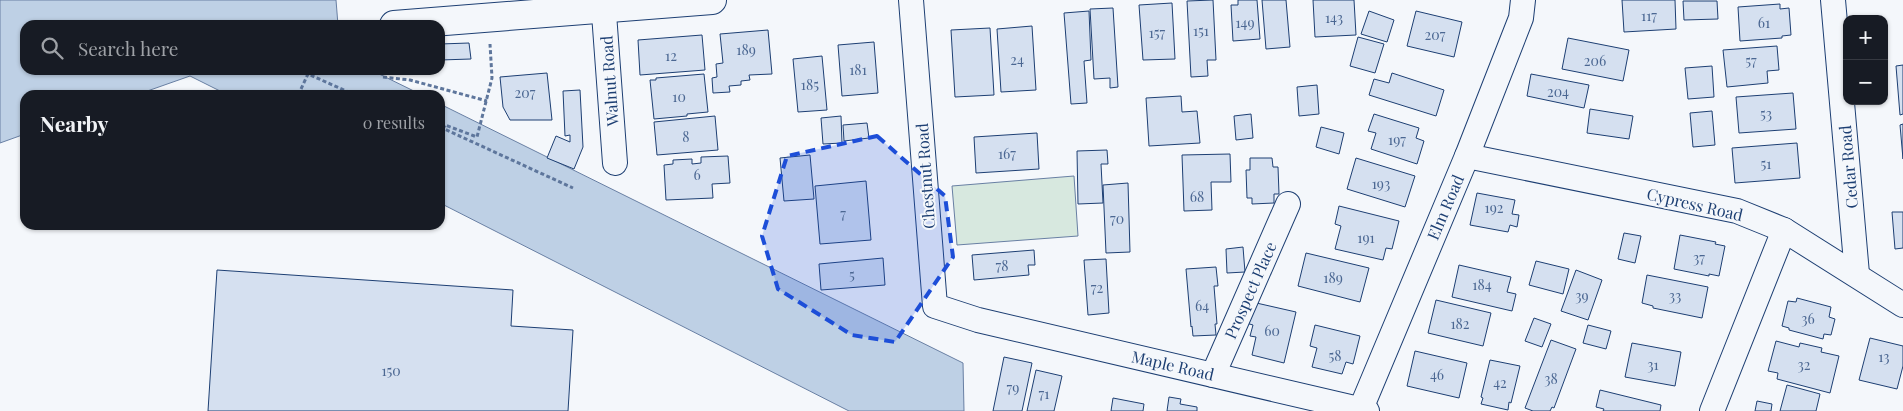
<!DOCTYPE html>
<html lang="en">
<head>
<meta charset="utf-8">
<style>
  :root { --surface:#171b24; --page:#242831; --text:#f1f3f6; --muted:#9ea1a6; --line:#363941 }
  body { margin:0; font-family:"Playfair Display",serif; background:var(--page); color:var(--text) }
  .controls { position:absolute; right:15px; top:15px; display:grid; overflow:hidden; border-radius:10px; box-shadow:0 1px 4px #0004 }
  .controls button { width:45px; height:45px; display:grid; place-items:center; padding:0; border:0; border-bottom:1px solid var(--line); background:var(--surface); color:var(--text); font:25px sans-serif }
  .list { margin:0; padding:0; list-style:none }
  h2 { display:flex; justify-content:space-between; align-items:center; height:65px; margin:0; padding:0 20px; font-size:21px }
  h2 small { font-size:16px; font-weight:400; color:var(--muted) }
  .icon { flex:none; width:28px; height:28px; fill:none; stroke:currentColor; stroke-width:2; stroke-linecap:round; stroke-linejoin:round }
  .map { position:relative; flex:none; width:1903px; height:411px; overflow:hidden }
  .search { position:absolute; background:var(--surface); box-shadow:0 1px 4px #0004; left:20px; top:20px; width:425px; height:55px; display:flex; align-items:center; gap:12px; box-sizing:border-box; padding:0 18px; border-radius:15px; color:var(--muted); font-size:19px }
  .panel { position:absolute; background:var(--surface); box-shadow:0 1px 4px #0004; left:20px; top:90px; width:425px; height:140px; border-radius:15px }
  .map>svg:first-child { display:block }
  .green { fill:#d7e8df; stroke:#687fa3 }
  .water { fill:#bed0e5; stroke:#687fa3 }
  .building { fill:#d5e0f0; stroke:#1d3f73 }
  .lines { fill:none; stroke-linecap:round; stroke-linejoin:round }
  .street-casing { stroke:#1d3f73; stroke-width:26 }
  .secondary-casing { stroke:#1d3f73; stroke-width:30 }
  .path { stroke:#5e769c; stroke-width:3; stroke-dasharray:4 2.5; stroke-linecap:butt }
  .street { stroke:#f4f7fb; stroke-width:24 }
  .secondary { stroke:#f4f7fb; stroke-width:28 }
  .marked { fill:#1d4ed8; fill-opacity:0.2; stroke:#1d4ed8; stroke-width:4; stroke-dasharray:10 6; stroke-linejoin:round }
  .labels { text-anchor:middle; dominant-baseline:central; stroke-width:4; stroke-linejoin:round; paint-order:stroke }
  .number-label { font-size:14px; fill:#4b6792 }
  .street-label { font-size:16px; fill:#1d3f73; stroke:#f4f7fb }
</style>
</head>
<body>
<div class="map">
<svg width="1903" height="411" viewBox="0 0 1903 411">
  <rect width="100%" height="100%" fill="#f4f7fb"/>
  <path class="green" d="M1074 176 1078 236 957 245 952 186Z"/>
  <g class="water">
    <path d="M0 0H336L338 25H25V70H371L422 95H228L190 76 136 95H25V134L0 143Z"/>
    <path d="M440 104 963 363 964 411H849L440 203Z"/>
  </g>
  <g class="building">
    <path d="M1213 0 1216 60H1207L1208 76 1191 77 1187 1Z"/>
    <path d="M1238 0H1257L1260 39 1233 41 1231 5H1238Z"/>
    <path d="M1262 0H1286L1290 47 1266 49Z"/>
    <path d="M1313 0H1354L1356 35 1315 37Z"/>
    <path d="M1622 0H1675L1676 29 1624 32Z"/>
    <path d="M1683 1H1717L1718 19 1684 20Z"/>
    <path d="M1172 3 1175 59 1143 60 1139 5Z"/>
    <path d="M1780 4V9L1789 8 1791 35 1782 36V38L1740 41 1738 7Z"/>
    <path d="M1113 8 1118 87 1110 88V78L1094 79 1090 9Z"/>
    <path d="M1089 11 1091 60 1084 61 1087 103 1071 104 1064 13Z"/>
    <path d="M1369 11 1394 20 1387 42 1361 34Z"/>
    <path d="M1416 11 1462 22 1454 57 1407 46Z"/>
    <path d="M1032 26 1036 90 1001 92 997 29Z"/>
    <path d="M990 28 994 95 955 97 951 30Z"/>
    <path d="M768 30 772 74 749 75 750 80 741 81V85L729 86 730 92 713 93 712 78 717 77 716 64 723 63 720 34Z"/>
    <path d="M702 35 705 70 640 75 638 40Z"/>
    <path d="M1358 37 1384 44 1375 73 1350 66Z"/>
    <path d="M1568 38 1629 50 1623 81 1562 69Z"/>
    <path d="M874 42 878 93 842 96 838 45Z"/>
    <path d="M469 43 471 59 440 60V44Z"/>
    <path d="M1777 46 1779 70 1767 71 1768 83 1727 87 1723 50Z"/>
    <path d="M822 56 827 110 798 112 793 59Z"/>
    <path d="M1903 65V114L1900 115 1896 66Z"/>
    <path d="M1712 66 1714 97 1688 99 1685 68Z"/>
    <path d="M547 73 552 120H510L503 107 500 77Z"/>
    <path d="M1392 73 1444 90 1436 116 1369 95 1374 79 1389 83Z"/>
    <path d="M704 74 708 112 687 114V116L654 119 650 80H656V78Z"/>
    <path d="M1531 74 1589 85 1584 108 1527 96Z"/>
    <path d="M1317 85 1319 114 1299 116 1297 87Z"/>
    <path d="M580 90 583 147 574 169 547 158 556 136 570 142V135L565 136 563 91Z"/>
    <path d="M1793 93 1796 129 1739 133 1736 97Z"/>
    <path d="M1181 96 1182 112 1197 111 1200 143 1149 146 1146 98Z"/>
    <path d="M1590 109 1633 116 1629 139 1587 133Z"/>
    <path d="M1712 111 1715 145 1693 147 1690 113Z"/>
    <path d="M1251 114 1253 138 1236 140 1234 116Z"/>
    <path d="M1374 114 1419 128 1416 138 1424 141 1417 164 1371 149 1376 133 1368 131Z"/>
    <path d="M715 116 718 150 657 155 654 122Z"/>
    <path d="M841 116 842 143 823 144 821 118Z"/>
    <path d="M867 123 869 138 844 141 843 125Z"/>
    <path d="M1903 124V159L1900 125Z"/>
    <path d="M1321 127 1344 133 1339 154 1316 147Z"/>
    <path d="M1037 133 1039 169 976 173 974 137Z"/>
    <path d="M1797 143 1800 178 1735 183 1732 148Z"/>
    <path d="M1107 150 1108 164H1101L1103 203 1078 204 1077 151Z"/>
    <path d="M1230 154 1231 182H1211L1212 210 1184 211 1182 155Z"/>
    <path d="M810 155 814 199 784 201 780 158Z"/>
    <path d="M728 156 730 183 712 184 713 198 666 200 664 165 673 164V160L692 159V164L701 163V157Z"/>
    <path d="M1250 158H1272L1273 167H1278L1279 194H1274V203L1252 204V198H1247L1246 170H1250Z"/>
    <path d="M1356 158 1415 176 1405 207 1347 189Z"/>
    <path d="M866 181 871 240 820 244 815 186Z"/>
    <path d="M1128 183 1130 252 1106 253 1103 185Z"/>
    <path d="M1477 193 1515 200 1512 214 1519 215 1517 227 1510 225 1508 232 1470 225Z"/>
    <path d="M1339 206 1399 221 1392 249 1386 248 1383 260 1335 249 1341 226 1335 224Z"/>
    <path d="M1892 212H1903V248L1895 249Z"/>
    <path d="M1624 233 1641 236 1635 263 1618 259Z"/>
    <path d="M1680 235 1716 242 1715 244 1725 246 1719 276 1709 274V276L1674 269Z"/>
    <path d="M1243 247 1245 272 1227 273 1226 249Z"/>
    <path d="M1034 250 1035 265H1028L1029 275 974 280 972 255Z"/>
    <path d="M1306 253 1369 268 1360 302 1298 286Z"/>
    <path d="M883 258 885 285 821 290 819 264Z"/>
    <path d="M1106 259 1109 313 1088 315 1084 260Z"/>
    <path d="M1536 261 1569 269 1563 294 1529 285Z"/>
    <path d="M1459 265 1511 277 1507 292 1516 294 1512 311 1452 297Z"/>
    <path d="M1216 267 1218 286H1214L1217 324H1215L1216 335 1193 336 1192 326 1191 327 1186 269Z"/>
    <path d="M217 270 513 290 511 326 573 330 568 411H208Z"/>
    <path d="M1576 270 1602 280 1588 320 1561 311Z"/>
    <path d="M1647 275 1708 287 1702 318 1653 308V306L1642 303Z"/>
    <path d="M1797 298 1831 307 1829 317 1835 319 1831 335 1824 334 1823 339 1789 330V328L1782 326 1788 301 1796 302Z"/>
    <path d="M1436 300 1491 313 1483 346 1428 333Z"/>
    <path d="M1252 302 1296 312 1284 363 1252 355 1256 337 1250 336 1253 325 1246 323Z"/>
    <path d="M1534 318 1551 324 1542 347 1525 341Z"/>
    <path d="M1315 325 1360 336 1353 364 1346 362 1342 374 1312 367 1317 348 1310 346Z"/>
    <path d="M1588 325 1611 331 1606 349 1583 343Z"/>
    <path d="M1870 338 1903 346V366L1897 389 1859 380Z"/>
    <path d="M1551 340 1576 349 1554 408 1552 407 1550 411H1533L1525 408Z"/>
    <path d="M1776 341 1799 347 1800 343 1822 348 1821 352 1839 356 1830 393 1777 379 1778 373 1768 371Z"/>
    <path d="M1632 343 1681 352 1675 386 1625 377Z"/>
    <path d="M1415 351 1467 363 1459 398 1407 386Z"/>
    <path d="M1004 357 1032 363 1022 411H993Z"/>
    <path d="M1490 360 1520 366 1511 403 1509 402 1508 410 1481 404 1483 398 1481 397Z"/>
    <path d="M1036 370 1062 376 1054 411H1027Z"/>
    <path d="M1787 385 1820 394 1816 411H1780Z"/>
    <path d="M1600 390 1661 405 1660 411H1603L1604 409 1596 407Z"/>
    <path d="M1169 397 1181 399 1180 404 1197 407V411H1167Z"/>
    <path d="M1113 398 1144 404 1143 411H1111Z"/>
    <path d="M1757 401 1772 404 1771 411H1755Z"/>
  </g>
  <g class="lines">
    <defs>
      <g id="street">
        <path d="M603 0 615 163"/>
        <path d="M911 0 935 306 978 320 1367 411"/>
        <path d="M1833 0 1857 274"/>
        <path d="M1467 156 1737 211 1784 230 1903 305"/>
        <path d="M1213 375 1288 204"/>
        <path d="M1360 411 1467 156 1521 18 1523 0"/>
        <path d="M1712 411 1784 230"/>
      </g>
      <path id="secondary" d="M394 25 712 0"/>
    </defs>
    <use href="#street" class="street-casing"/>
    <use href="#secondary" class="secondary-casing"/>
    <g class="path">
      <path d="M383 77 410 80 487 101"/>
      <path d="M301 89 308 74 355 95"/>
      <path d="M361 95 364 92 369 95"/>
      <path d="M440 127 573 188"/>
      <path d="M443 129 445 125 477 137 492 78 490 44"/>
    </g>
    <use href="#street" class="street"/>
    <use href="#secondary" class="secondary"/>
  </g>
  <path class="marked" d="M877 136 945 196 953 257 895 342 852 335 778 289 762 236 787 156Z"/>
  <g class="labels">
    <g class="number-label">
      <text x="1649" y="15">117</text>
      <text x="1334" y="17">143</text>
      <text x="1245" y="22">149</text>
      <text x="1764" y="22">61</text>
      <text x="1201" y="30">151</text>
      <text x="1157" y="32">157</text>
      <text x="1435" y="34">207</text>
      <text x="746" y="49">189</text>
      <text x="671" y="55">12</text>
      <text x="1017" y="59">24</text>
      <text x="1595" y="60">206</text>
      <text x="1751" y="60">57</text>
      <text x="858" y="69">181</text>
      <text x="810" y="84">185</text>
      <text x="1558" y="91">204</text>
      <text x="525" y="92">207</text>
      <text x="679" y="96">10</text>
      <text x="1766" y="113">53</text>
      <text x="686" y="136">8</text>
      <text x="1397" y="139">197</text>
      <text x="1007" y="153">167</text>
      <text x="1766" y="163">51</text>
      <text x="697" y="174">6</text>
      <text x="1381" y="183">193</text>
      <text x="1197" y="196">68</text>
      <text x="1494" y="207">192</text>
      <text x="843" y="213">7</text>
      <text x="1117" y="218">70</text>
      <text x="1366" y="237">191</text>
      <text x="1699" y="257">37</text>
      <text x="1002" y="265">78</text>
      <text x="852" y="274">5</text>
      <text x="1333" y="277">189</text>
      <text x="1482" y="284">184</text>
      <text x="1097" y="287">72</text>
      <text x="1582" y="295">39</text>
      <text x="1675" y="295">33</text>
      <text x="1202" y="305">64</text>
      <text x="1808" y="318">36</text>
      <text x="1460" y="323">182</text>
      <text x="1272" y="330">60</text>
      <text x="1335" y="355">58</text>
      <text x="1884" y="356">13</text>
      <text x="1653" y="364">31</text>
      <text x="1804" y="364">32</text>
      <text x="391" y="370">150</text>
      <text x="1437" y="374">46</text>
      <text x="1551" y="378">38</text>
      <text x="1500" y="382">42</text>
      <text x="1013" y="387">79</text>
      <text x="1044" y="393">71</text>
    </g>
    <g class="street-label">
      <text transform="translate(609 81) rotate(-94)">Walnut Road</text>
      <text transform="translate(1848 167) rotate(-95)">Cedar Road</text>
      <text transform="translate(925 176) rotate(-94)">Chestnut Road</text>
      <text transform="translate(1695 204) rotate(13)">Cypress Road</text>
      <text transform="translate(1445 207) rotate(-67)">Elm Road</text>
      <text transform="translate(1250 290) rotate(-66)">Prospect Place</text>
      <text transform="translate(1173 365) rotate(13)">Maple Road</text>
    </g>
  </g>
</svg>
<div class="controls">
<button>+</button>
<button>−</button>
</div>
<div class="search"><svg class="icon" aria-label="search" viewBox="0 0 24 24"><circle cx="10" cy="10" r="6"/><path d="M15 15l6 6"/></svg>Search here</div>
<section class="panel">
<h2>Nearby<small>0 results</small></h2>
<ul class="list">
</ul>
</section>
</div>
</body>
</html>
